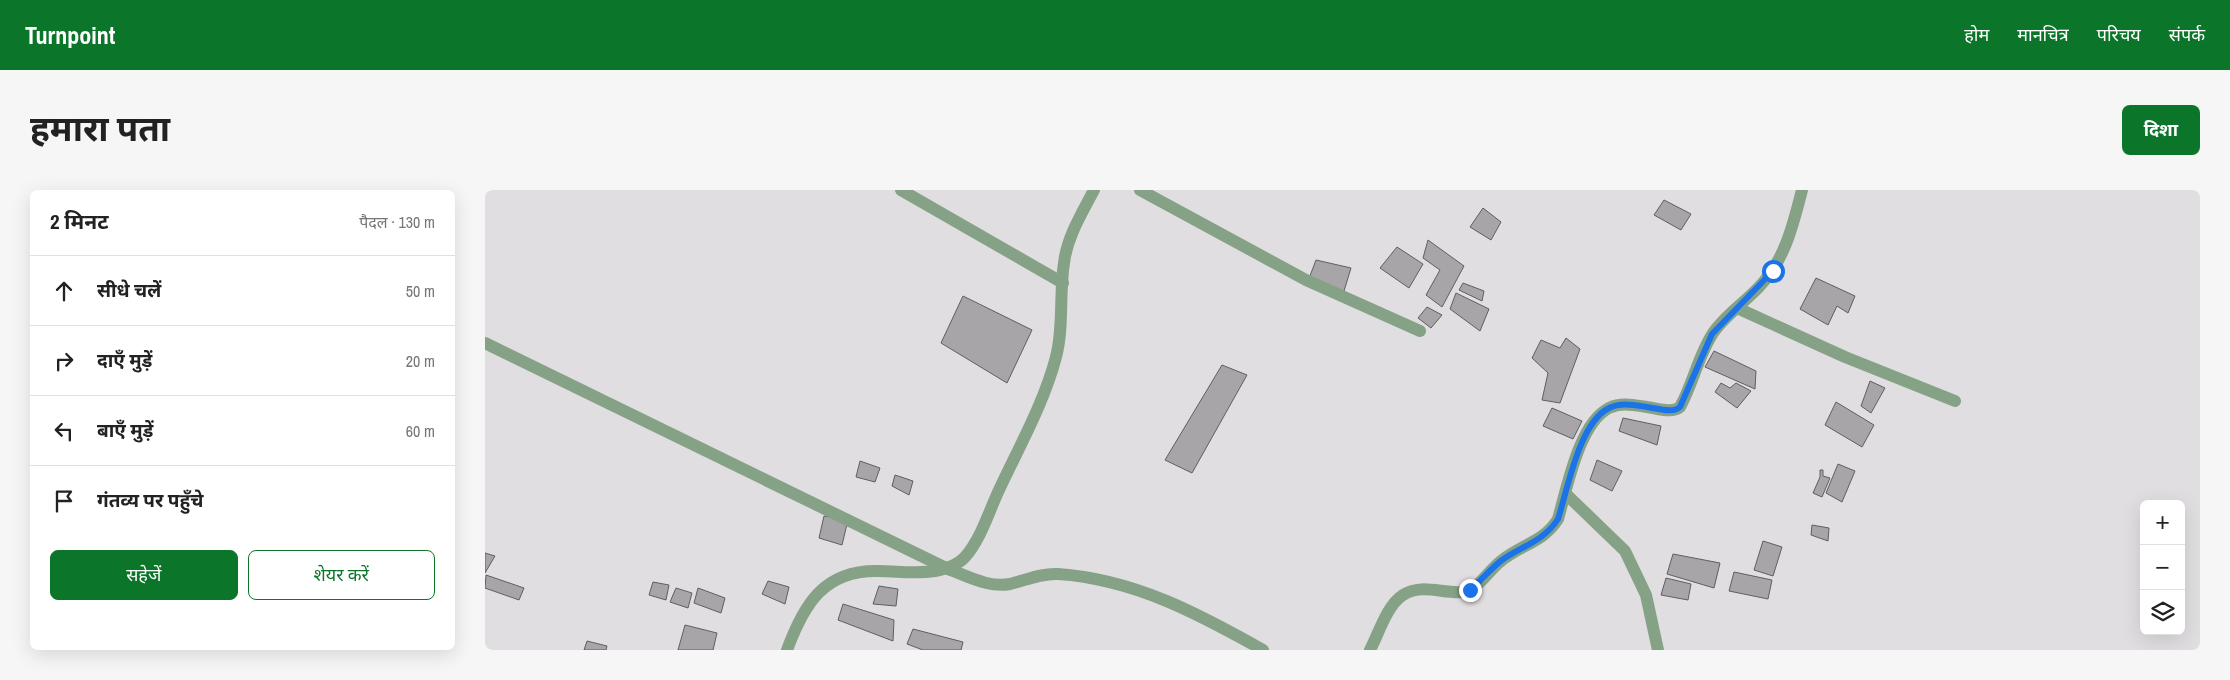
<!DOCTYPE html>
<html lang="hi">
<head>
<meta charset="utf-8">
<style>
  :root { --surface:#fff; --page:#f6f6f6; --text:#222; --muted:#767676; --line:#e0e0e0; --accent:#0b7629 }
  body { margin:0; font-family:"Archivo Narrow","Noto Sans Devanagari",sans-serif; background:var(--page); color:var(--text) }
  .controls { position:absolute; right:15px; bottom:15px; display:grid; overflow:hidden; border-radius:8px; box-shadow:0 5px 20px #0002 }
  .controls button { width:45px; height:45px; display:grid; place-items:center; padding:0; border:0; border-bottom:1px solid var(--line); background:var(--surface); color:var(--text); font:25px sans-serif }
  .stop { position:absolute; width:15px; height:15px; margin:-11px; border:4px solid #1a73e8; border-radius:50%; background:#fff }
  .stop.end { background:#1a73e8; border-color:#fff; box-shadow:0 1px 5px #0008 }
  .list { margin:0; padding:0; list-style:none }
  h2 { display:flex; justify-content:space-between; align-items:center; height:65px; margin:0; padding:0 20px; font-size:21px }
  h2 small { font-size:16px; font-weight:400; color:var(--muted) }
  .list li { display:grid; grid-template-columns:32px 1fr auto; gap:15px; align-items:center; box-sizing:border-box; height:70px; padding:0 20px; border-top:1px solid var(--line) }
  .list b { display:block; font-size:19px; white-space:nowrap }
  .list em { font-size:16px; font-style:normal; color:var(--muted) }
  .actions { display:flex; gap:10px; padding:15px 20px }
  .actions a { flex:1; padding:11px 0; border:1px solid var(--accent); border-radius:8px; text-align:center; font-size:18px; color:var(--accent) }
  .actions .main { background:var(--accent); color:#fff }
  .icon { flex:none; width:28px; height:28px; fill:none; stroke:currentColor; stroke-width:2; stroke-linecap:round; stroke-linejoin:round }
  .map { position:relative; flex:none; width:1715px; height:460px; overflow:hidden; border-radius:8px }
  header { display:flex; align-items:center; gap:30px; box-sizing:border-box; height:70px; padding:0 25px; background:var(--accent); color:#fff }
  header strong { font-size:24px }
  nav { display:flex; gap:28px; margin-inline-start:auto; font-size:18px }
  .intro { display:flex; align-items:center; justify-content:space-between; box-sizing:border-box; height:120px; padding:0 30px }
  h1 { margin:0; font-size:35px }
  .button { padding:12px 22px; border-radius:8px; background:var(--accent); color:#fff; font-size:18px; font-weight:700 }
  main { display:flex; gap:30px; padding:0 30px }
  aside { flex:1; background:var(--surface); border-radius:8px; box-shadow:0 5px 20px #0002 }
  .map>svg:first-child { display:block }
  .building { fill:#a8a5a8; stroke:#605e60 }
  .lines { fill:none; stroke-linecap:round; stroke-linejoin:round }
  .minor { stroke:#85a287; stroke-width:12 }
  .route { stroke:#1a73e8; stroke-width:6 }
</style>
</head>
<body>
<header>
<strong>Turnpoint</strong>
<nav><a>होम</a><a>मानचित्र</a><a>परिचय</a><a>संपर्क</a></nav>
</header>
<div class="intro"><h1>हमारा पता</h1><a class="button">दिशा</a></div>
<main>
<aside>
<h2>2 मिनट<small>पैदल · 130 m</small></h2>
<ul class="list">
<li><svg class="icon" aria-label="ahead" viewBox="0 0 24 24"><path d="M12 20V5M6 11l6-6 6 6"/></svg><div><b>सीधे चलें</b></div><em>50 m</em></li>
<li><svg class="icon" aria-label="right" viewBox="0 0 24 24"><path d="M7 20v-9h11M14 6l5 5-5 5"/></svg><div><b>दाएँ मुड़ें</b></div><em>20 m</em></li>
<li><svg class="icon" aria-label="left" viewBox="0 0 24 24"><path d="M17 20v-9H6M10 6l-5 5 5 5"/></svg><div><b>बाएँ मुड़ें</b></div><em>60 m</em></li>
<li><svg class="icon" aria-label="arrive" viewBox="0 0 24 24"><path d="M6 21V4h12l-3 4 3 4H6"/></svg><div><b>गंतव्य पर पहुँचे</b></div></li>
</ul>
<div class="actions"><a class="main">सहेजें</a><a>शेयर करें</a></div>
</aside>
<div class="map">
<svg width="1715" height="460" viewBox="0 0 1715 460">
  <rect width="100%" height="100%" fill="#e0dee0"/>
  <g class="building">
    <path d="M1179 10 1206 24 1196 40 1169 25Z"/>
    <path d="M998 18 1016 32 1006 50 985 37Z"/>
    <path d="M943 50 979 76 957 117 941 105 955 80 938 68Z"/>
    <path d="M912 57 938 74 924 98 895 78Z"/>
    <path d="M831 70 866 78 859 101 823 91Z"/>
    <path d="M1331 88 1370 106 1363 123 1352 116 1343 135 1315 119Z"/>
    <path d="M978 93 999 101 997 111 974 100Z"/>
    <path d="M971 103 1004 119 995 141 965 119Z"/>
    <path d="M478 106 547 140 522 193 456 153Z"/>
    <path d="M942 117 957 125 946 138 933 128Z"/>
    <path d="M1081 148 1095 159 1075 213 1057 210 1063 183 1047 168 1056 150 1075 158Z"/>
    <path d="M1229 161 1271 181 1270 199 1220 177Z"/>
    <path d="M737 175 762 185 707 283 680 270Z"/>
    <path d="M1385 191 1400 198 1386 223 1376 216Z"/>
    <path d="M1236 193 1245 198 1251 193 1266 201 1252 218 1230 202Z"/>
    <path d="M1351 212 1389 235 1377 257 1340 235Z"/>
    <path d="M1067 218 1097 231 1088 249 1058 236Z"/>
    <path d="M1138 228 1176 236 1172 255 1134 241Z"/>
    <path d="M1112 270 1137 281 1127 301 1105 290Z"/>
    <path d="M375 271 395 278 390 292 371 287Z"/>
    <path d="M1353 274 1370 281 1357 312 1341 303Z"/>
    <path d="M1335 280H1338V286L1345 288 1337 307 1328 303 1335 287Z"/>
    <path d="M410 285 428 291 424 305 407 296Z"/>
    <path d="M339 326 363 330 357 355 334 348Z"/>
    <path d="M1327 335 1344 338 1343 351 1326 345Z"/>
    <path d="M1278 351 1297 357 1288 386 1269 380Z"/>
    <path d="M0 363 10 366 0 383Z"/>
    <path d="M1188 364 1235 373 1229 398 1182 384Z"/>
    <path d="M1249 382 1287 390 1283 409 1244 401Z"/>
    <path d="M1 385 39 398 34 410 0 398Z"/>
    <path d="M1181 388 1206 394 1203 410 1176 405Z"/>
    <path d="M283 391 304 397 300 414 277 404Z"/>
    <path d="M168 392 184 395 181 410 164 405Z"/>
    <path d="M394 396 413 399 411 416 388 414Z"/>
    <path d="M191 398 207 403 203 418 185 412Z"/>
    <path d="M213 398 240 408 236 423 209 413Z"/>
    <path d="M358 414 409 430 408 451 353 430Z"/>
    <path d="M200 435 232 443 228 460H193Z"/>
    <path d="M428 439 478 452 476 460H438L422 454Z"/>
    <path d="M102 451 122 456 121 460H99Z"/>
  </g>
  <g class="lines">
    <g class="minor">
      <path d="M416 0 578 93"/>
      <path d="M655 0 821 90 935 141"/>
      <path d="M1252 118 1360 167 1470 211"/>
      <path d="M0 153 463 379C483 386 503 398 525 394 541 390 556 383 573 384 649 389 714 424 778 460"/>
      <path d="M1081 304 1140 361 1161 405 1173 460"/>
      <path d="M302 460C319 414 339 380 393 381 412 381 431 384 450 381 461 379 472 376 480 367 496 349 504 321 514 300 534 257 559 213 571 167 579 136 574 105 579 73 582 47 597 23 609 0"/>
      <path d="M885 460C894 443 902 415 918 405 936 393 958 404 978 402 993 400 1004 380 1016 371 1035 355 1059 352 1073 329 1082 298 1094 233 1124 218 1136 212 1149 215 1162 217 1171 218 1187 224 1195 217 1208 194 1213 166 1228 143 1240 125 1259 113 1274 97 1300 70 1308 35 1317 0"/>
    </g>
  </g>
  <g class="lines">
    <path class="route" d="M985 400C996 391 1005 379 1017 370 1037 356 1059 351 1073 329 1083 298 1094 233 1124 218 1136 212 1149 215 1162 217 1171 218 1188 224 1195 217L1227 144 1288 81"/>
  </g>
</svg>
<div class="controls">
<button>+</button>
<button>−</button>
<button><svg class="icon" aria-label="layers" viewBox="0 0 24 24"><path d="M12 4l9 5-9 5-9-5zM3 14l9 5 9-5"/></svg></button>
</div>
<div class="stop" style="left:1288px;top:81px"></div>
<div class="stop end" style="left:985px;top:400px"></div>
</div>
</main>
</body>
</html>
